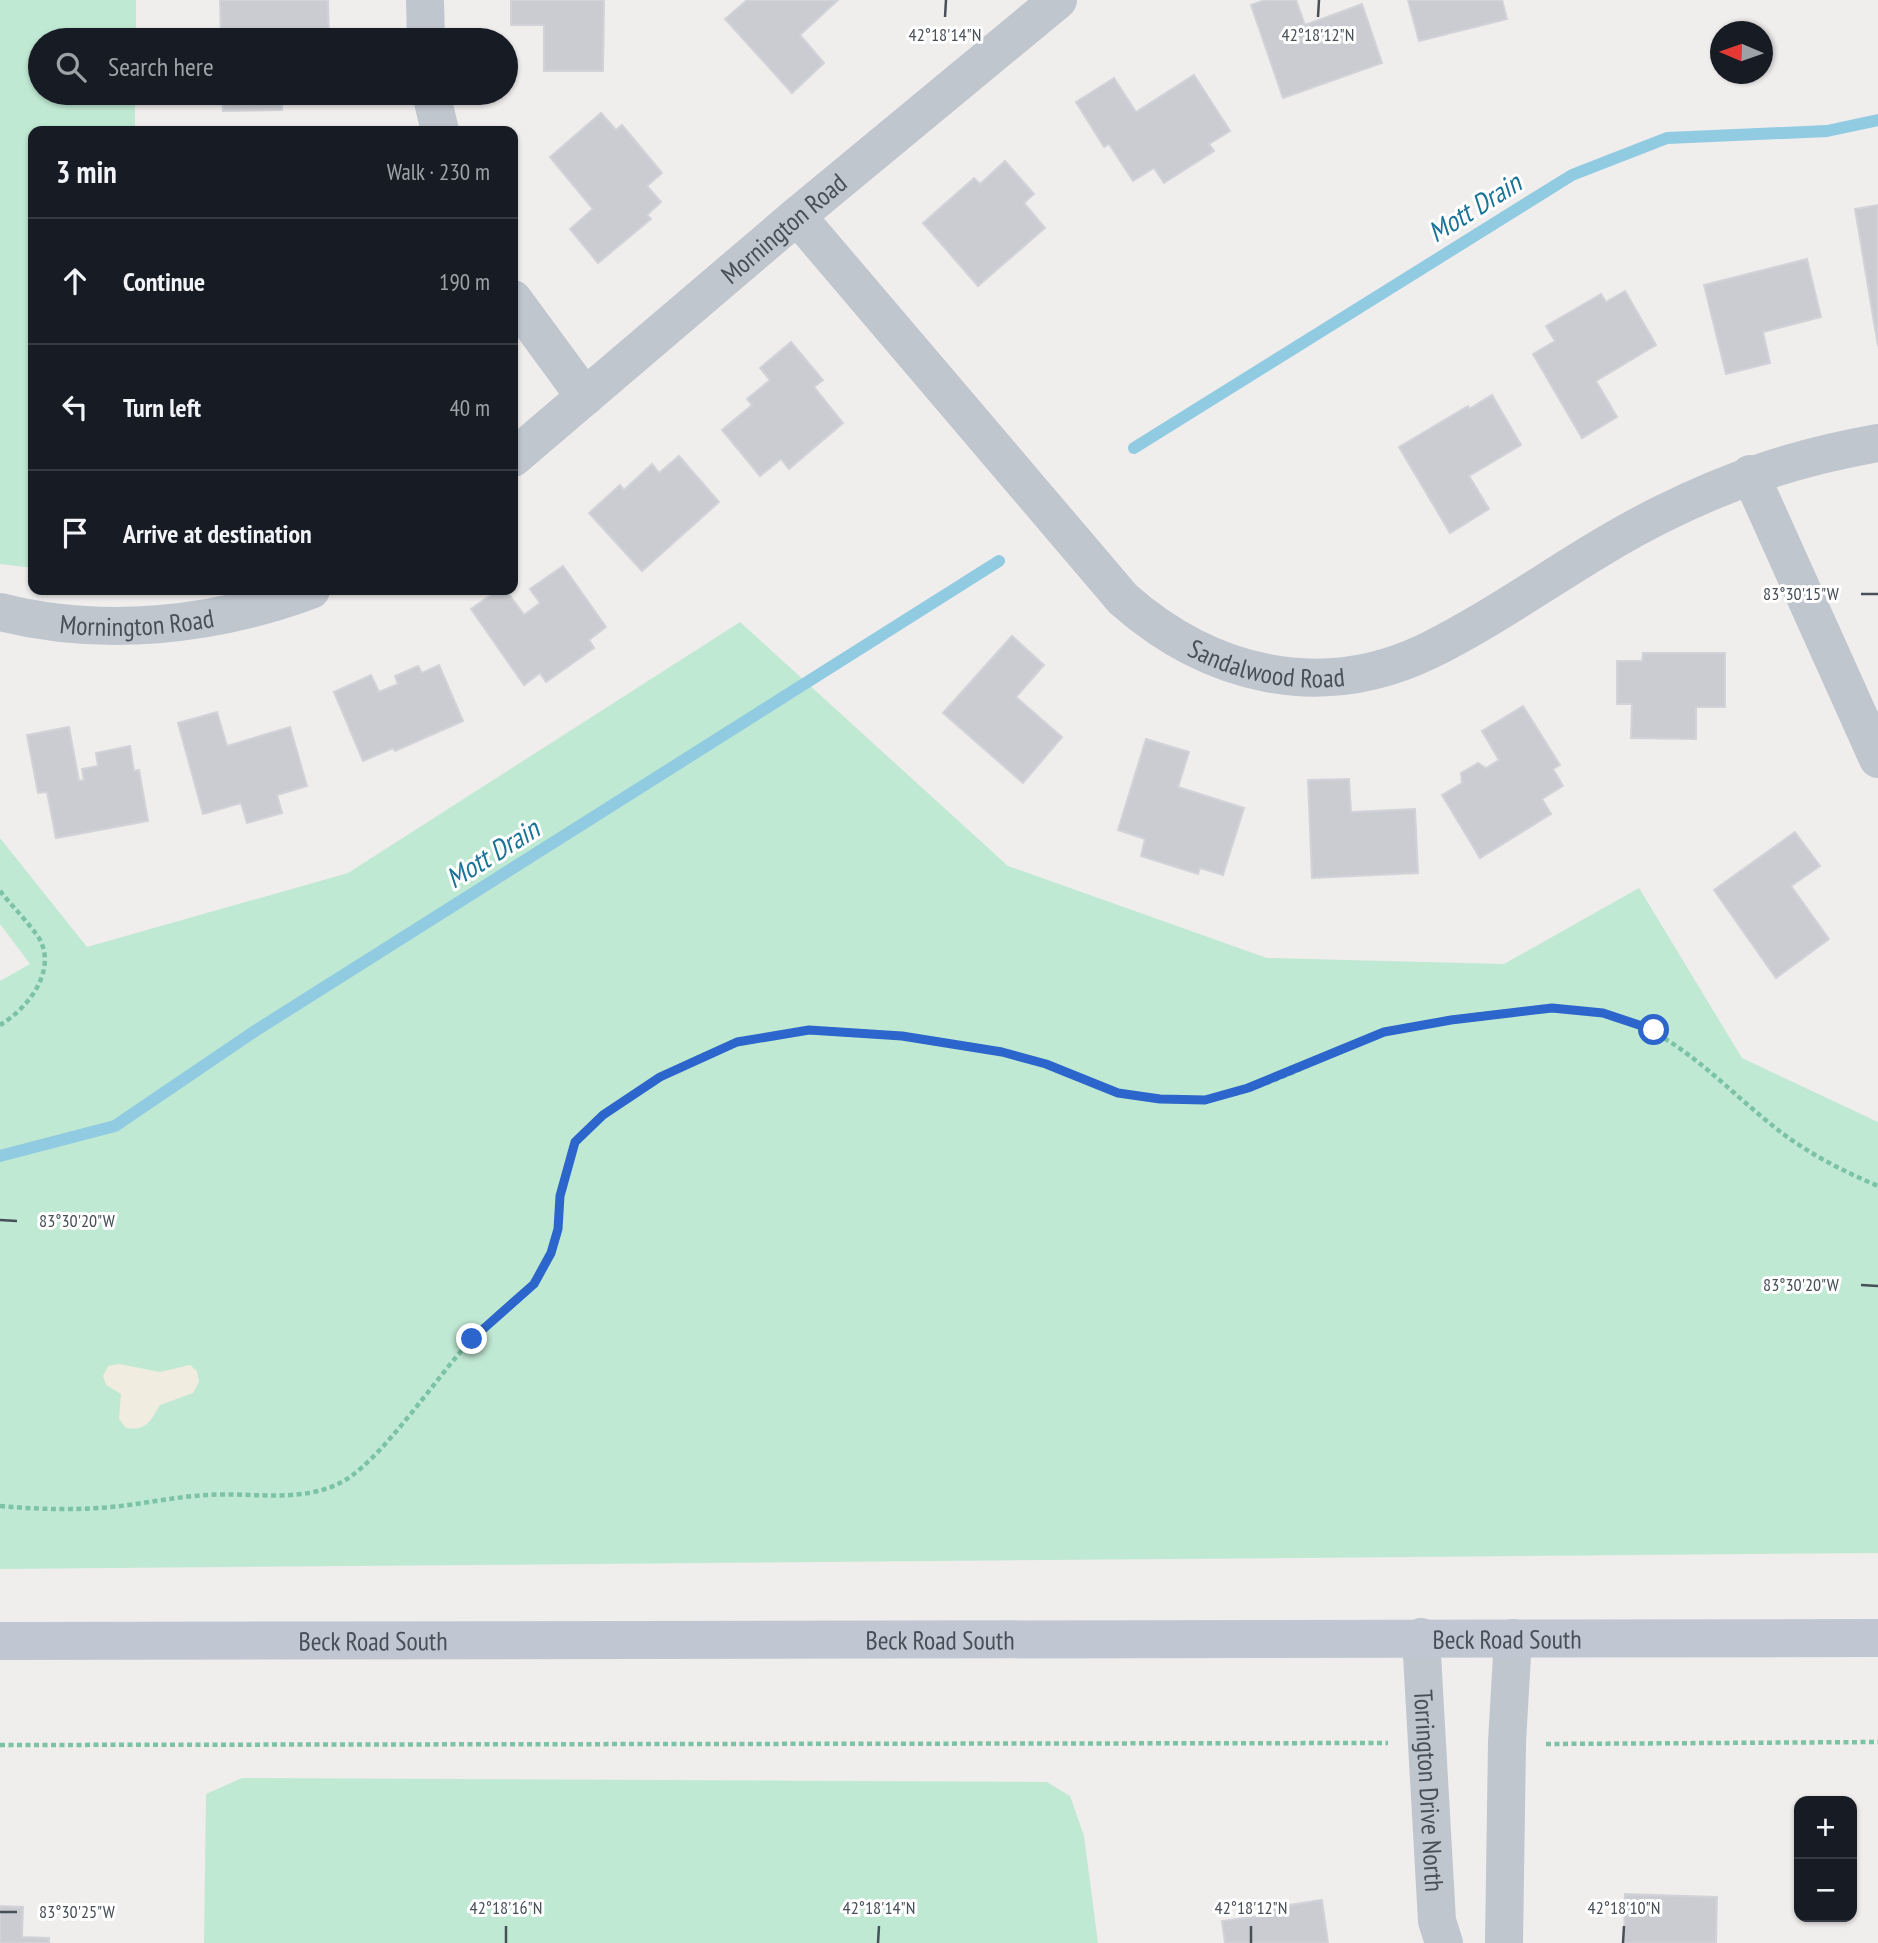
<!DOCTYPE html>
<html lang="en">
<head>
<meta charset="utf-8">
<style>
  :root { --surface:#171b24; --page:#242831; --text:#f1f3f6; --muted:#9ea1a6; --line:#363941 }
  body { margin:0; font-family:"PT Sans Narrow",sans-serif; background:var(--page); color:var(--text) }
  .controls { position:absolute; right:21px; bottom:21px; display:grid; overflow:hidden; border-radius:14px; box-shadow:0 2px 5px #0004 }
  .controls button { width:63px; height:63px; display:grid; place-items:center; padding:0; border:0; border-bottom:2px solid var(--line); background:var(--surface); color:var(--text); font:35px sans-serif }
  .compass { position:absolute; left:1710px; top:21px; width:63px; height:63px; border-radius:50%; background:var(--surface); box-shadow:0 2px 5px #0004; rotate:272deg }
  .stop { position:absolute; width:21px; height:21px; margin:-16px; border:5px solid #2c65cb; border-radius:50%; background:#fff }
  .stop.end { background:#2c65cb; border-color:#fff; box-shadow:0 2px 7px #0008 }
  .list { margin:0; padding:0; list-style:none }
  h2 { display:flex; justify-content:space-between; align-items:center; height:91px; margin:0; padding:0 28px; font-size:30px }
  h2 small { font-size:23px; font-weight:400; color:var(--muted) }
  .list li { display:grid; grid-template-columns:46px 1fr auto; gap:21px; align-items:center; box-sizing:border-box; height:126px; padding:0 28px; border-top:2px solid var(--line) }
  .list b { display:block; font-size:26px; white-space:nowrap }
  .list em { font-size:23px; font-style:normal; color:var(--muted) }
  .icon { flex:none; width:38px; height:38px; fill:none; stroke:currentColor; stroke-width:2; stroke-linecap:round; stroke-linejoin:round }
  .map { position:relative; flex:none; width:1878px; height:1943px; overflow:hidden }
  .search { position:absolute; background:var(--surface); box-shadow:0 2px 5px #0004; left:28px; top:28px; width:490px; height:77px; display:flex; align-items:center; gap:18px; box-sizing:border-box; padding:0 24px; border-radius:38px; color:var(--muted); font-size:26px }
  .panel { position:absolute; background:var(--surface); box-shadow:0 2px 5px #0004; left:28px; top:126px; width:490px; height:469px; border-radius:14px }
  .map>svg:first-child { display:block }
  .green { fill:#c0e9d3 }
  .sand { fill:#f0ecdf }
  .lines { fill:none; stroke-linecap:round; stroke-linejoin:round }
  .stream { stroke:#91cbe2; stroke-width:12 }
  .building { fill:#caccd1; stroke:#d2d3d8; stroke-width:2 }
  .path { stroke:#7cc3a5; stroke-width:4.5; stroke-dasharray:5 3.5; stroke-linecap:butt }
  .street { stroke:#bfc6ce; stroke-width:38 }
  .secondary { stroke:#c0c7d2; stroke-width:38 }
  .route { stroke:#2c65cb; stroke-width:9 }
  .ticks { fill:none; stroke:#474f58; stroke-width:2.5 }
  .labels { text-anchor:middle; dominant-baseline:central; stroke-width:6; stroke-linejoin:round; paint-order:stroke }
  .street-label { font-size:26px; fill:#474f58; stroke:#fff }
  .water-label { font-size:28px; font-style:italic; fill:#1b7498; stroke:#fff }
  .ticks-label { font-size:18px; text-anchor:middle; fill:#474f58; stroke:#fff; stroke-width:6; stroke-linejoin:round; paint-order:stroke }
</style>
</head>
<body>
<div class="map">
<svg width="1878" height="1943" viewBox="0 0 1878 1943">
  <rect width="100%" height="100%" fill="#f0eded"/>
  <g class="green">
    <path d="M0 0H136V40H40V93H135V131H33V568L0 564Z"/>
    <path d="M740 622 1008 866 1267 958 1504 964 1639 888 1742 1058 1878 1122V1553L0 1569V981L30 964 0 924V838L87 947 348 873Z"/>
    <path d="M242 1778 1047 1782 1070 1796 1084 1836 1098 1943H204L206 1794Z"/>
  </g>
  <path class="sand" d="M119 1364 160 1372 190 1365 197 1371 199 1382 193 1393 160 1405C150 1422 146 1431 126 1428L119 1419 121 1394 106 1385 103 1376 108 1366Z"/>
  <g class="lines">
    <g class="stream">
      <path d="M1134 448 1572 175 1667 138 1827 131 1878 120"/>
      <path d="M0 1156 115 1126 255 1031 999 561"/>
    </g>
  </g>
  <g class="building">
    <path d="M220 0H328L329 40H221Z"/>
    <path d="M511 0H604L603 71H544V25H511Z"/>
    <path d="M747 0H838L800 35 824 63 792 93 725 19Z"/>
    <path d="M1265 0H1296L1305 25 1362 4 1382 63 1283 98 1251 5Z"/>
    <path d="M1408 0H1502L1507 19 1419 41Z"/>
    <path d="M1194 75 1230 131 1209 144 1214 151 1164 183 1154 168 1133 181 1109 144 1104 147 1076 102 1114 78 1136 112Z"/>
    <path d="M222 93H282V110L223 111Z"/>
    <path d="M601 113 616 130 622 125 662 173 647 186 661 202 647 215 651 219 598 263 570 229 593 209 550 157Z"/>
    <path d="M1005 161 1034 194 1024 203 1045 228 978 286 923 223 974 178 980 184Z"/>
    <path d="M1878 205V346L1855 209Z"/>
    <path d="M1807 259 1821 317 1763 332 1770 363 1726 374 1704 285Z"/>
    <path d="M1625 291 1656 345 1596 381 1617 417 1582 438 1533 354 1555 341 1546 326 1601 294 1606 302Z"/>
    <path d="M791 342 823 380 814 387 843 423 789 469 781 459 760 476 722 430 752 405 747 399 770 380 760 368Z"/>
    <path d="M1492 395 1521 445 1469 476 1489 509 1450 533 1399 447 1468 406 1469 409Z"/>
    <path d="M679 456 719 502 642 571 589 513 620 485 624 490 652 464 659 473Z"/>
    <path d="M563 566 606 627 589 640 594 648 546 682 540 673 524 685 471 609 498 590H506L524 615 540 603 530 589Z"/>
    <path d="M1012 636 1044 665 1016 697 1062 737 1023 783 943 713Z"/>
    <path d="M1643 653H1725V707H1696V739L1631 738 1632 704H1617V661H1642Z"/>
    <path d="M439 665 463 721 395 751 393 748 363 761 334 692 371 675 379 692 398 684 395 676 418 666 422 673Z"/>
    <path d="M1523 706 1560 765 1553 769 1563 786 1542 799 1551 814 1480 858 1442 795 1462 783 1461 773 1478 763 1486 768 1499 760 1482 731Z"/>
    <path d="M217 712 227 746 290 727 307 786 277 795 282 813 247 823 241 803 203 814 178 723Z"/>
    <path d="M69 727 79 781 84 780 82 769 98 766 96 753 130 746 134 771 139 770 148 821 56 838 47 792 38 793 27 735Z"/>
    <path d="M1146 739 1189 752 1178 787 1244 808 1223 875 1200 868 1198 874 1141 856 1145 839 1118 830Z"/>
    <path d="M1349 779 1351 812 1415 809 1418 873 1312 878 1308 780Z"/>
    <path d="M1795 832 1820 866 1791 886 1829 939 1776 978 1714 890Z"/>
    <path d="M1625 1894 1717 1897 1716 1943H1624Z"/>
    <path d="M1322 1900 1328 1943H1225L1222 1921 1259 1916 1258 1910Z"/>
    <path d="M0 1906 23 1907 22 1937 49 1938V1943H0Z"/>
  </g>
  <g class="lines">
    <g class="path">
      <path d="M0 891C12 906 28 922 39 938 58 971 27 1009 0 1025"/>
      <path d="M0 1506C33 1509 65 1510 98 1508 135 1506 171 1497 207 1495 249 1492 299 1503 338 1484 378 1466 437 1376 471 1340 499 1311 537 1291 552 1252 559 1235 557 1216 560 1198 562 1182 567 1160 574 1145 585 1122 636 1091 659 1078 683 1064 713 1049 739 1042 821 1019 961 1038 1042 1063 1067 1071 1089 1083 1113 1091 1140 1100 1173 1101 1200 1100 1252 1097 1325 1056 1375 1036 1421 1018 1554 1002 1602 1013 1676 1028 1725 1090 1782 1133 1811 1155 1845 1172 1878 1186"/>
      <path d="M1546 1744 1878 1742"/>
      <path d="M0 1745 1388 1743"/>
    </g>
    <g class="street">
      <path d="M425 0 426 40"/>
      <path d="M431 93 440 131"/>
      <path id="s1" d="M797 216 1123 599C1209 675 1320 703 1428 651 1509 611 1581 554 1662 514 1734 478 1799 457 1878 443"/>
      <path d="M513 299 585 397"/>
      <path id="s2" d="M513 458 797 216 1058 0"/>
      <path d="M1750 474 1878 759"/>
      <path id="s3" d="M0 612C102 638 214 626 311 590"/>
      <path id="s4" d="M1421 1637 1437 1921 1444 1943"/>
      <path d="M1504 1943 1507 1742 1513 1638"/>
    </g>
    <path class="secondary" id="s5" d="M0 1641 1878 1638"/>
  </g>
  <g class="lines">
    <path class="route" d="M472 1339 534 1284 551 1253 558 1229 560 1196 575 1142 603 1115 660 1077 737 1042 809 1030 902 1036 1002 1052 1046 1064 1118 1093 1160 1099 1205 1100 1248 1088 1384 1032 1451 1020 1552 1008 1603 1013 1654 1030"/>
  </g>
  <path class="ticks" d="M945 17 946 0M1318 17 1319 0M1861 594H1878M0 1220 17 1221M1861 1285 1878 1286M0 1912H17M506 1943V1926M878 1943 879 1926M1251 1943V1926M1623 1943 1624 1926"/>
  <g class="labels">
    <g class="street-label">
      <text stroke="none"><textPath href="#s2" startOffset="355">Mornington Road</textPath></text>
      <text stroke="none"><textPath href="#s3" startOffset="138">Mornington Road</textPath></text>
      <text stroke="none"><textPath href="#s1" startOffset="665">Sandalwood Road</textPath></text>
      <text stroke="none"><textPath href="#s5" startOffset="1507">Beck Road South</textPath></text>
      <text stroke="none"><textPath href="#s5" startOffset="940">Beck Road South</textPath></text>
      <text stroke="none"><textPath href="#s5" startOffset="373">Beck Road South</textPath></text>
      <text stroke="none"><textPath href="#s4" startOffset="154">Torrington Drive North</textPath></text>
    </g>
    <g class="water-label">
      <text transform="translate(1474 207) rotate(-32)">Mott Drain</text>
      <text transform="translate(492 853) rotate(-32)">Mott Drain</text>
    </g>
  </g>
  <g class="ticks-label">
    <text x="945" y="41">42°18'14"N</text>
    <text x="1318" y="41">42°18'12"N</text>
    <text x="1801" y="600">83°30'15"W</text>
    <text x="77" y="1227">83°30'20"W</text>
    <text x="1801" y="1291">83°30'20"W</text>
    <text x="506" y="1914">42°18'16"N</text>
    <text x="879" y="1914">42°18'14"N</text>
    <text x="1251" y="1914">42°18'12"N</text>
    <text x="1624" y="1914">42°18'10"N</text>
    <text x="77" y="1918">83°30'25"W</text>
  </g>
</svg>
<div class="controls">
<button>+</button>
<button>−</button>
</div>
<svg class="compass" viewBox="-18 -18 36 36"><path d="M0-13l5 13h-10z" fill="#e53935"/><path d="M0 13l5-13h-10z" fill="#9ea1a6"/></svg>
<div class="stop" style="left:1654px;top:1030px"></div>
<div class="stop end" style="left:472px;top:1339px"></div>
<div class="search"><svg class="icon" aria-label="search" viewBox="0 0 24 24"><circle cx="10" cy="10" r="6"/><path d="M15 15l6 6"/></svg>Search here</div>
<section class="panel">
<h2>3 min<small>Walk · 230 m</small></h2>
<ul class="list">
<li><svg class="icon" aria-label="ahead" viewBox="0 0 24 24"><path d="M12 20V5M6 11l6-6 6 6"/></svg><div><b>Continue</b></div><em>190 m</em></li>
<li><svg class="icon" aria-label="left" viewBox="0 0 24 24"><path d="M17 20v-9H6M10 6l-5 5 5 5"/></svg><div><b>Turn left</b></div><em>40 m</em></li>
<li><svg class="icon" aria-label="arrive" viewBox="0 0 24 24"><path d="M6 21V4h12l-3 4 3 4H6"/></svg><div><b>Arrive at destination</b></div></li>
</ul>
</section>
</div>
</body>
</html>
